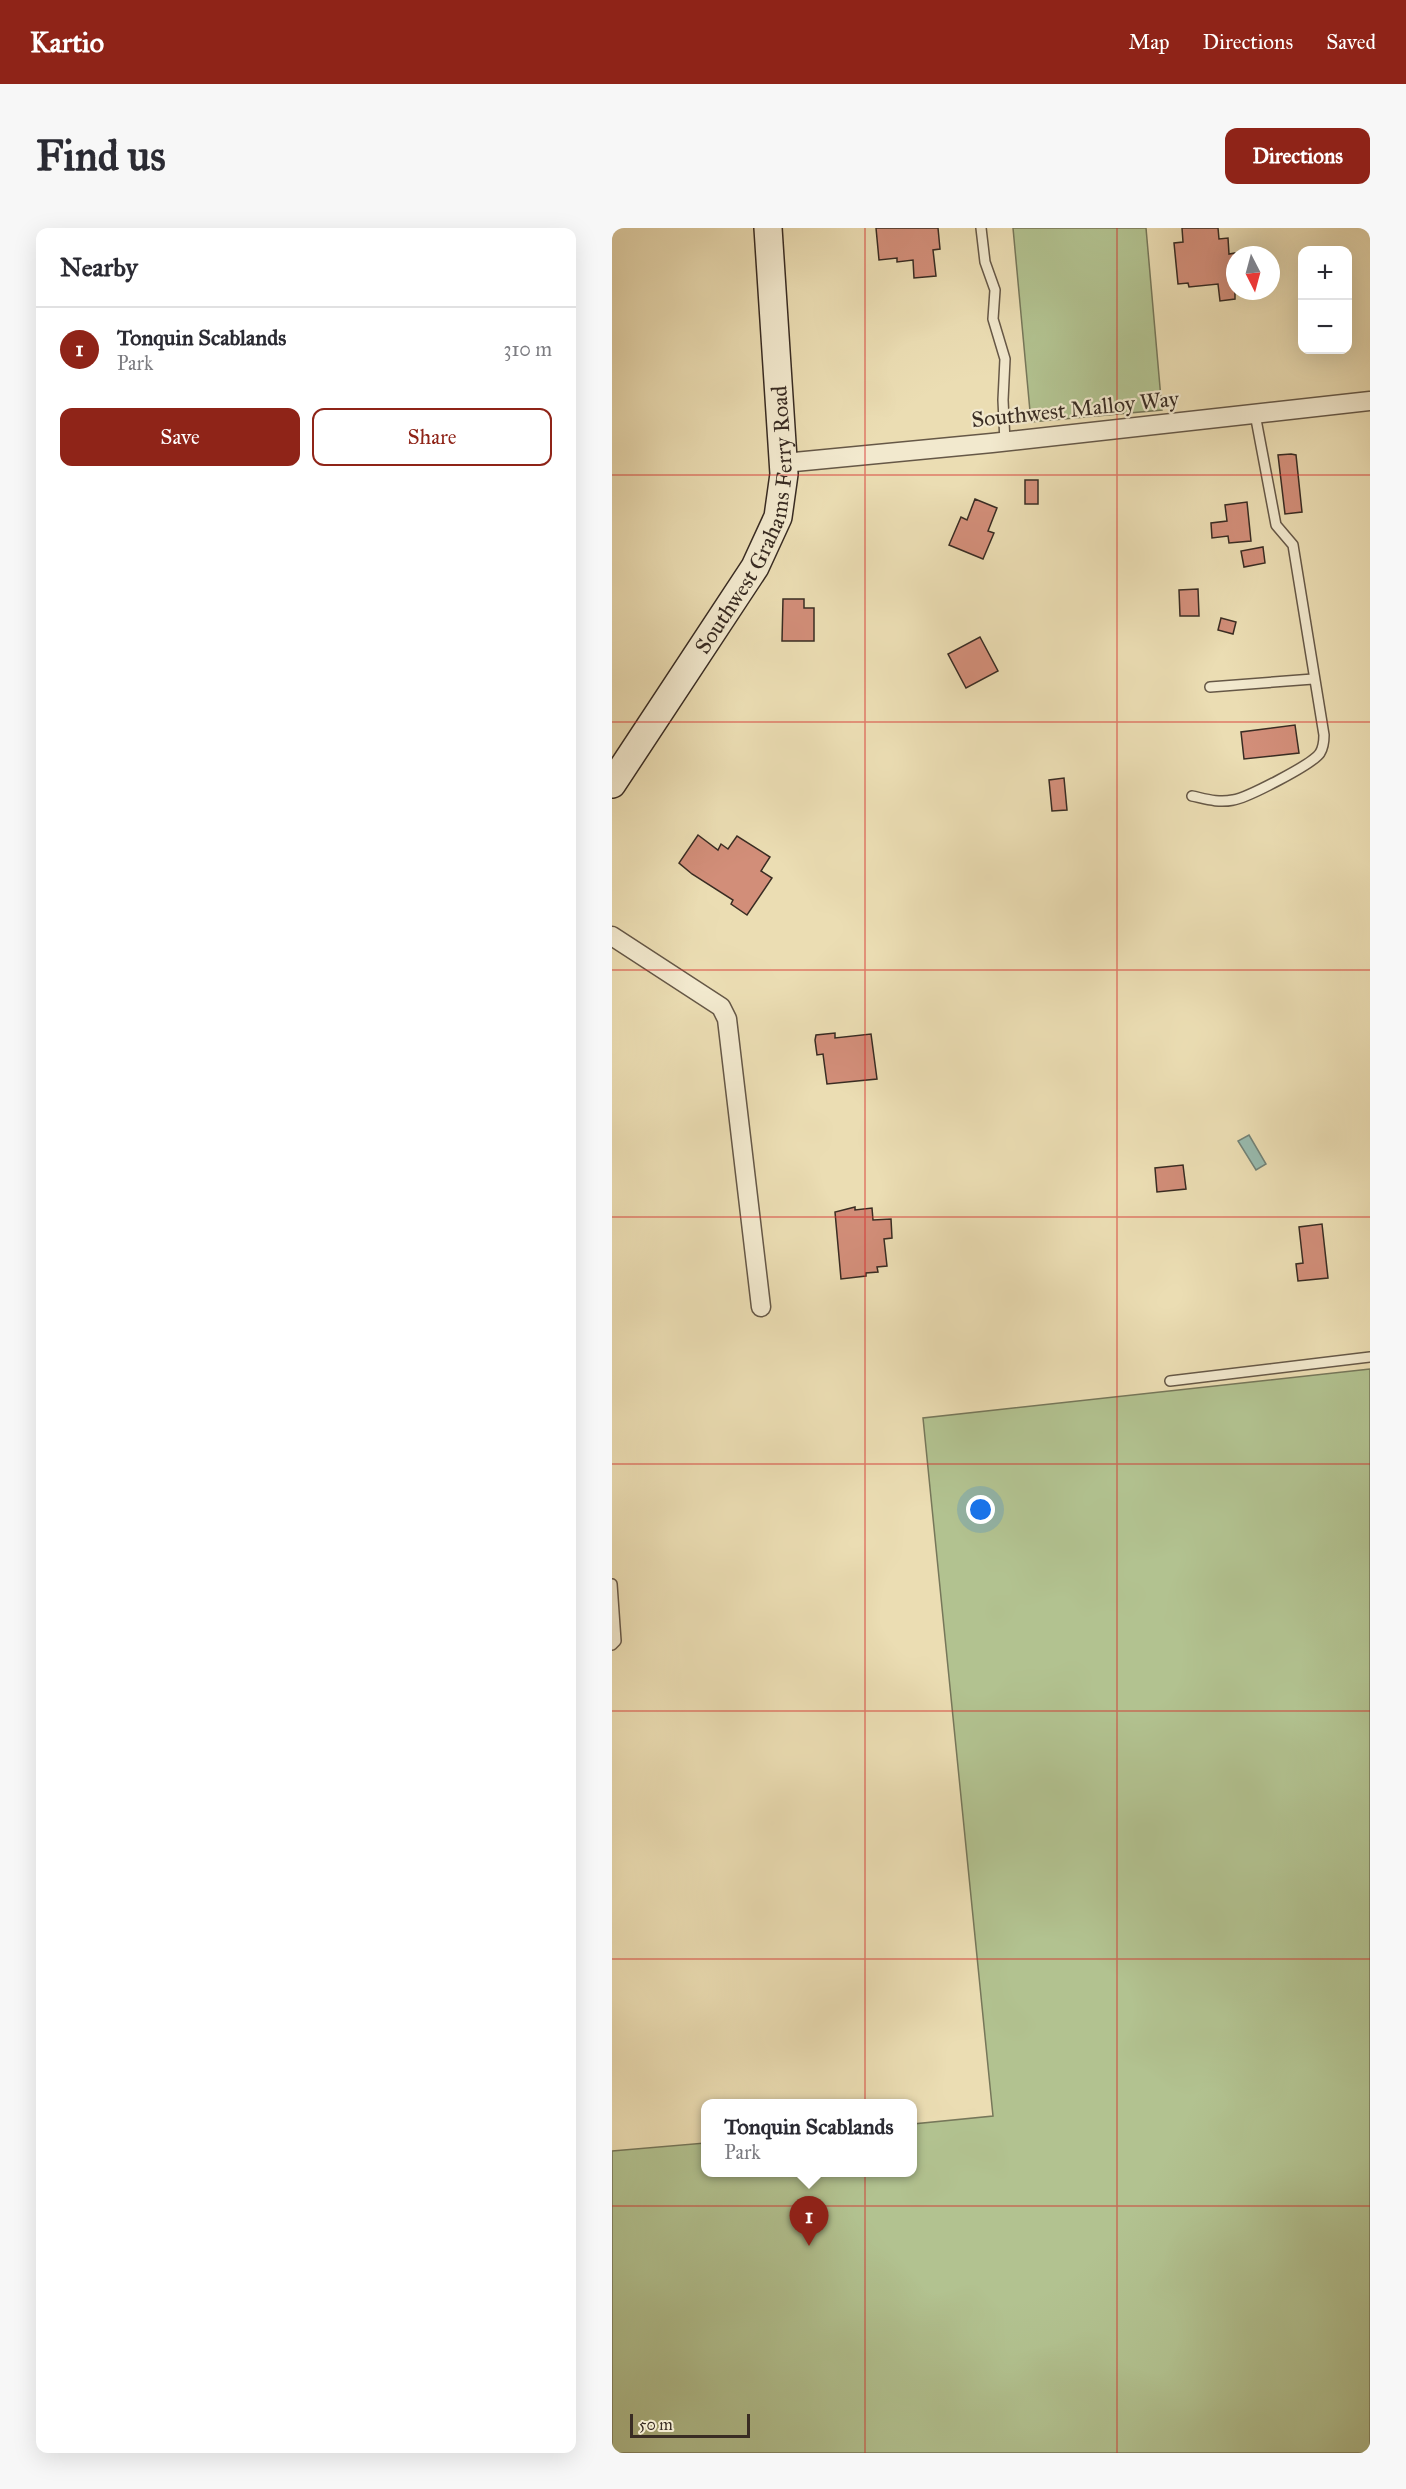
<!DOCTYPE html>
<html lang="en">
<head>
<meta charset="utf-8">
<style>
  :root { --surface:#fff; --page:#f7f7f7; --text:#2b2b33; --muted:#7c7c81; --line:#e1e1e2; --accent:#8f2418 }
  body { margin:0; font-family:"IM FELL Great Primer",serif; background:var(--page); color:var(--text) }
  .controls { position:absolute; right:18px; top:18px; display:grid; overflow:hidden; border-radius:12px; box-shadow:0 6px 24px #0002 }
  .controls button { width:54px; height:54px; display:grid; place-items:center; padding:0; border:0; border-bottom:2px solid var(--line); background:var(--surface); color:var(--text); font:30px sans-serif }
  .compass { position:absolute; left:614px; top:18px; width:54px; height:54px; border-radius:50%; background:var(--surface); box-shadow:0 6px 24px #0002; rotate:174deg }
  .scale { position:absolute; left:18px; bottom:15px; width:120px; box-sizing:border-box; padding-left:6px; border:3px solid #392c23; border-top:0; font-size:16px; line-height:21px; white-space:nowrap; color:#392c23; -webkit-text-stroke:4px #f2e9ce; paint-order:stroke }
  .you { position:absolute; left:369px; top:1282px; width:21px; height:21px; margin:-15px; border:4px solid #fff; border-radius:50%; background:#1a73e8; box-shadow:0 0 0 9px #1a73e833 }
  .badge { display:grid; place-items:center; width:39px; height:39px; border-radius:50%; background:var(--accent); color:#fff; font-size:20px; font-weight:700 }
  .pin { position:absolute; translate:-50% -50px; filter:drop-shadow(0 2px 3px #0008) }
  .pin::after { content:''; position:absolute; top:32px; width:21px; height:18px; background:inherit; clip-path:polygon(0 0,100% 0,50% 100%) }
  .popup { position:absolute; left:89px; top:1871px; width:216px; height:78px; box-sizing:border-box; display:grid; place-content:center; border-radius:12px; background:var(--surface); filter:drop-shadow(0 2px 4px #0005); font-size:20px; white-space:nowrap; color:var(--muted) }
  .popup b { font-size:22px; color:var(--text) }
  .popup::after { content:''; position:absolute; left:50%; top:100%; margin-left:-12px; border:12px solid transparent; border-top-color:var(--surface) }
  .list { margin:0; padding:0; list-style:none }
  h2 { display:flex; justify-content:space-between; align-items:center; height:78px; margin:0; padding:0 24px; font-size:26px }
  h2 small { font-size:20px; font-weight:400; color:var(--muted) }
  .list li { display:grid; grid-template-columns:39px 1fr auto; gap:18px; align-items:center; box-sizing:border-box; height:84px; padding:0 24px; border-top:2px solid var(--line) }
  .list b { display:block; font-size:22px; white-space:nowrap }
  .list p { margin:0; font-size:20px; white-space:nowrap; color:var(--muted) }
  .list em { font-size:20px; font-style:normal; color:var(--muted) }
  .actions { display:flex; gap:12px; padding:18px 24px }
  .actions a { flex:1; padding:14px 0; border:2px solid var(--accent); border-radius:12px; text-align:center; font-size:21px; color:var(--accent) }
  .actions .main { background:var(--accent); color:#fff }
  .map { position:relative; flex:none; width:758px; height:2225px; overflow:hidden; border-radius:12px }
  header { display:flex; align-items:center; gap:36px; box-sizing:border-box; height:84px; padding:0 30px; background:var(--accent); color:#fff }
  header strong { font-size:28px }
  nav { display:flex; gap:33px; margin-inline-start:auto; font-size:21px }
  .intro { display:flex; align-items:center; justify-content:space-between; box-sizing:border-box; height:144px; padding:0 36px }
  h1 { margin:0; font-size:42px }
  .button { padding:15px 27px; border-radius:12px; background:var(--accent); color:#fff; font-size:21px; font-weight:700 }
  main { display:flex; gap:36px; padding:0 36px }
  aside { flex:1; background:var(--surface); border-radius:12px; box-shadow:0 6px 24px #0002 }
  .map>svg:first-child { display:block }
  .green { fill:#b2c290; stroke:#76775a; stroke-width:1.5 }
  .water { fill:#98bbaf; stroke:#728277; stroke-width:1.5 }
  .building { fill:#d28e79; stroke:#392c23; stroke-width:1.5 }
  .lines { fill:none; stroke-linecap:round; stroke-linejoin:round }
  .service-casing { stroke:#665847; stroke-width:12 }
  .minor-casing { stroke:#665847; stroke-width:21 }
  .secondary-casing { stroke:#392c23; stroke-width:30 }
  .service { stroke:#f2e9ce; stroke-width:9 }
  .minor { stroke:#f2e9ce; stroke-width:18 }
  .secondary { stroke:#f2e9ce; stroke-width:27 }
  .grid { fill:none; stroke:#d62828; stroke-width:1.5; stroke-opacity:0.55 }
  .labels { text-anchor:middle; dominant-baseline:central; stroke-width:4.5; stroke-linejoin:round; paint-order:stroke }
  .street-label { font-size:22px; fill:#392c23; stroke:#f2e9ce }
</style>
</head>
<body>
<header>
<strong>Kartio</strong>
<nav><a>Map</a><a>Directions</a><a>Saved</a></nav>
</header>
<div class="intro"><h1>Find us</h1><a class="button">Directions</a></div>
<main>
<aside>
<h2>Nearby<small></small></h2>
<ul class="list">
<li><span class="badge">1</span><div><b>Tonquin Scablands</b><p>Park</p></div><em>310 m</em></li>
</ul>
<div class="actions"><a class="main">Save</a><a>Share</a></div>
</aside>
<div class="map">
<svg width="758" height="2225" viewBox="0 0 758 2225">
  <rect width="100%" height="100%" fill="#ebddb3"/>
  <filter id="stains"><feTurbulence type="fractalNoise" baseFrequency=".00333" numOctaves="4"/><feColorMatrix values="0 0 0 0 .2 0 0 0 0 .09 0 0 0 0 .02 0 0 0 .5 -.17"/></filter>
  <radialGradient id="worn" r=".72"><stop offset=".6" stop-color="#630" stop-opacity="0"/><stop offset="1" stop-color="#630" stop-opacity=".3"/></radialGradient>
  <g class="green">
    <path d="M401 0H534L550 182 419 194Z"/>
    <path d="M758 1141V2225H0V1923L93 1915 94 1944H300L301 1896 381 1888 311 1190Z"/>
  </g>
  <path class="water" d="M637 907 654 936 644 942 626 913Z"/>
  <g class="building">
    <path d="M264 0H326L328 21 321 22 324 48 302 50 301 32 285 34V30L267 32Z"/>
    <path d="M570 0H606L607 11 616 10 617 26 623 25V71L608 73 606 56 577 59 576 55 566 56 562 15 571 14Z"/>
    <path d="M679 226 684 227 690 284 673 286 666 227Z"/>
    <rect x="413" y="252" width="13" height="24"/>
    <path d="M363 271 385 280 376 303 382 305 371 331 337 317 349 289 355 292Z"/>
    <path d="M635 274 639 313 617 315 616 308 600 310 599 295 615 293 613 277Z"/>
    <path d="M651 319 653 335 632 339 629 323Z"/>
    <path d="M586 361 587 388H568L567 362Z"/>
    <path d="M171 371H192V380H202V413H170Z"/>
    <path d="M609 390 624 394 621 406 606 402Z"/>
    <path d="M368 409 386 443 354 460 336 426Z"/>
    <path d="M683 497 687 525 632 531 629 504Z"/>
    <path d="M452 550 455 582 440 583 437 552Z"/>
    <path d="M86 607 106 622 109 616 116 621 125 608 158 629 149 643 160 650 135 687 119 676 121 672 80 646 67 635Z"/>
    <path d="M223 805V810L259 806 265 851 215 856 211 826 205 827 203 812 204 807Z"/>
    <path d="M571 937 574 961 545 964 543 940Z"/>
    <path d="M243 979V982L260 980 261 992 279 991 280 1010 272 1011 275 1038 265 1039 266 1044 254 1045V1048L229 1051 223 984Z"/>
    <path d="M710 996 716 1050 686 1053 684 1036 691 1035 687 999Z"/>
  </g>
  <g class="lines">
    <defs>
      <g id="service">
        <path d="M369 0 373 34 383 62 381 91 393 131 391 172 393 214"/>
        <path d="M598 459 701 451"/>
        <path d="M580 568C594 571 606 575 621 572 635 570 701 536 708 525 711 520 712 513 712 507L681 317 664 297 643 186"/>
        <path d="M558 1153 758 1129"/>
        <path d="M0 1356 4 1413 0 1417"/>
      </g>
      <g id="minor">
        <path d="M172 235 380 215 758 173"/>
        <path d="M0 708 109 779 115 791 149 1079"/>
      </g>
      <g id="secondary">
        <path id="s1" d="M0 556 143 339 166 289 172 246 156 0"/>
      </g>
    </defs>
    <use href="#service" class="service-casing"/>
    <use href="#minor" class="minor-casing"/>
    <use href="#secondary" class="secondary-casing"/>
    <use href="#service" class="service"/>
    <use href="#minor" class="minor"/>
    <use href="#secondary" class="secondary"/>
  </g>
  <path class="grid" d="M253 0V2225M505 0V2225M0 247H758M0 494H758M0 742H758M0 989H758M0 1236H758M0 1483H758M0 1731H758M0 1978H758"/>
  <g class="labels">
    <g class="street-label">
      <text transform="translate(463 181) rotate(-6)">Southwest Malloy Way</text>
      <text stroke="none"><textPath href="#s1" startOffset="303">Southwest Grahams Ferry Road</textPath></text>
    </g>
  </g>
  <rect width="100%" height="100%" filter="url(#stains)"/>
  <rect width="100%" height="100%" fill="url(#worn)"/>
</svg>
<div class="controls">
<button>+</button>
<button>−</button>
</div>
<svg class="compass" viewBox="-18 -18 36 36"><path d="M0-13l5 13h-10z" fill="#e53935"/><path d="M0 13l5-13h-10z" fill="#7c7c81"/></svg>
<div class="scale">50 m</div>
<div class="you"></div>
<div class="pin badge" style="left:197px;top:2018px">1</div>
<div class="popup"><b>Tonquin Scablands</b>Park</div>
</div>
</main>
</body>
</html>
